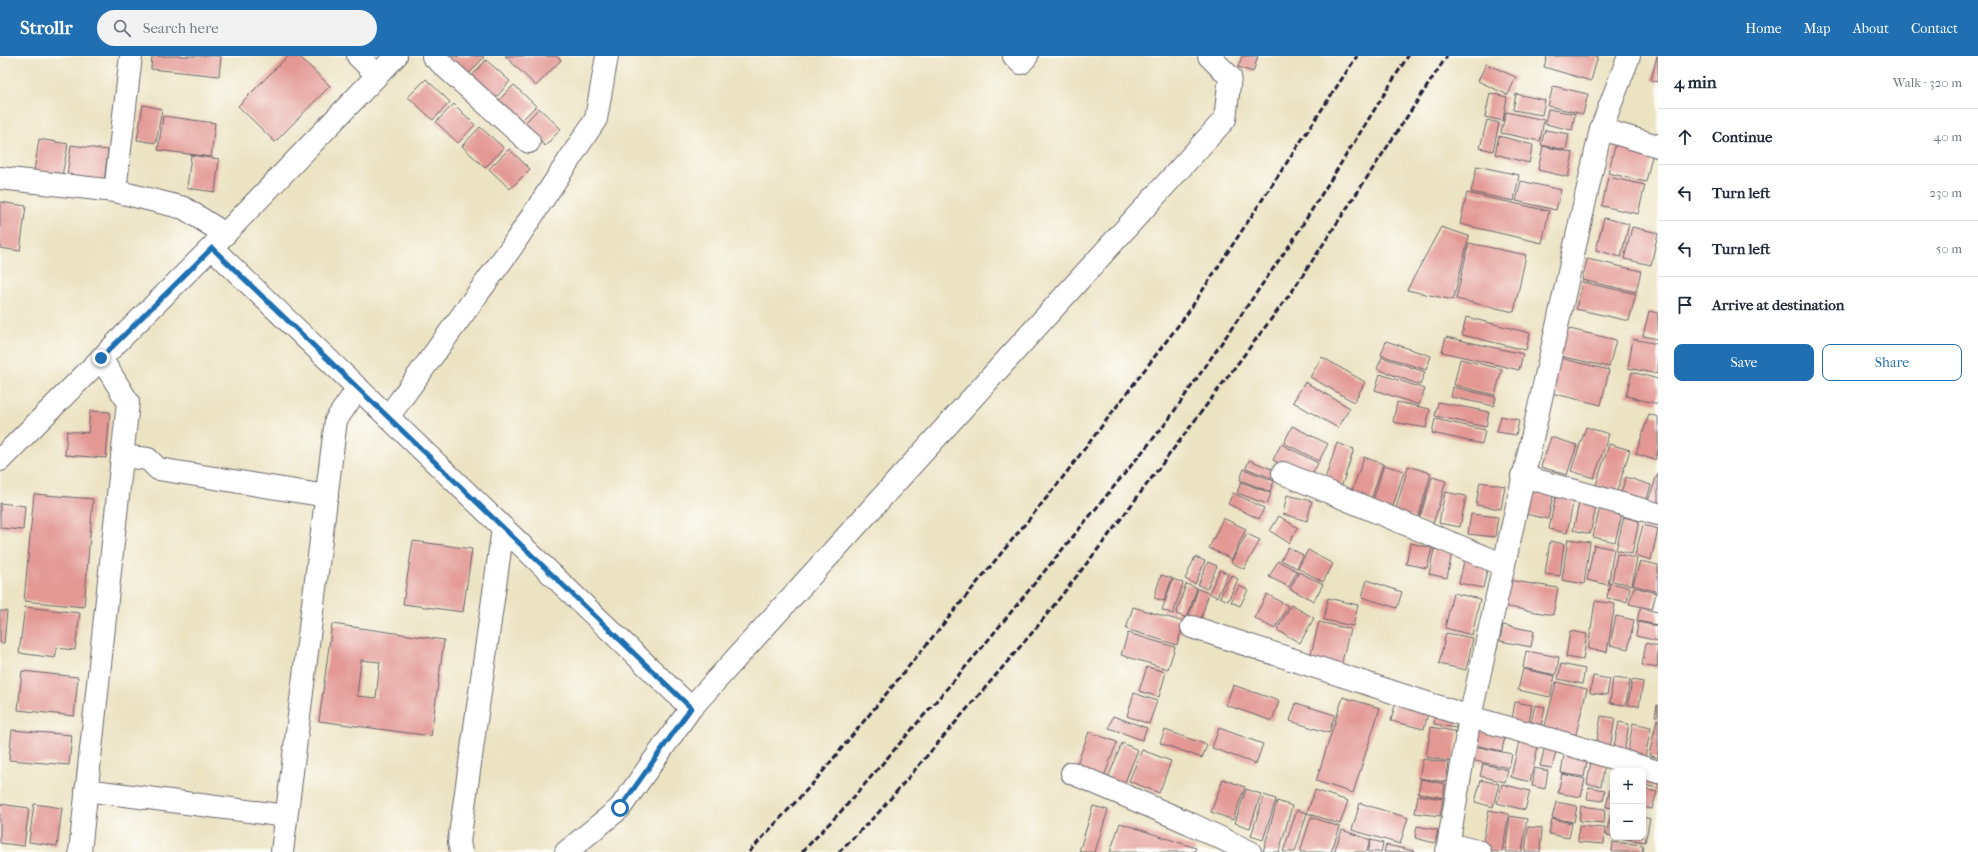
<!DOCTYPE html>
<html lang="en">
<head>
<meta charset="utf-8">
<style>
  :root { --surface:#fff; --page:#f2f2f3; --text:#1f2937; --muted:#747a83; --line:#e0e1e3; --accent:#1f6fb2 }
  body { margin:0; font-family:"IM FELL French Canon",serif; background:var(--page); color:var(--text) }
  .controls { position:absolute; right:12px; bottom:12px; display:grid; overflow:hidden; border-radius:8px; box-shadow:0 2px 10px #0003 }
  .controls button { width:36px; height:36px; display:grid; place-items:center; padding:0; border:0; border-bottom:1px solid var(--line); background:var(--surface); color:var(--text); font:20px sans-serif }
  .stop { position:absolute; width:12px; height:12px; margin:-9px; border:3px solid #1f6fb2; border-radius:50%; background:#fff }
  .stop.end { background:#1f6fb2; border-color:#fff; box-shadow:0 1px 4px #0008 }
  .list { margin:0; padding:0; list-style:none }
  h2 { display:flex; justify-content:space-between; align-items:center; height:52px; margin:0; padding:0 16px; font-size:17px }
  h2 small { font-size:13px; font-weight:400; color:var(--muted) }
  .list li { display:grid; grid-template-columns:26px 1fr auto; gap:12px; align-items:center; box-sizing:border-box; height:56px; padding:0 16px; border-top:1px solid var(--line) }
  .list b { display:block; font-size:15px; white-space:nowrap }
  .list em { font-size:13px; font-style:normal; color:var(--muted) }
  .actions { display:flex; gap:8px; padding:12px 16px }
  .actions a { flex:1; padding:9px 0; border:1px solid var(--accent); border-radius:8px; text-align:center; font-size:14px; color:var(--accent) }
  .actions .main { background:var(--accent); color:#fff }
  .icon { flex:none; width:22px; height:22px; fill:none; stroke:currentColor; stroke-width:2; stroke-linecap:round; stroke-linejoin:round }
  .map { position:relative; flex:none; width:1658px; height:796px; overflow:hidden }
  header { display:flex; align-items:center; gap:24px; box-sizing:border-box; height:56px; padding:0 20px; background:var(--accent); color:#fff }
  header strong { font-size:19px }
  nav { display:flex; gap:22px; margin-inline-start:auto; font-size:14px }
  .search { width:280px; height:36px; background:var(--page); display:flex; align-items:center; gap:10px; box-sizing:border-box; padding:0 14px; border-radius:22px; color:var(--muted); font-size:15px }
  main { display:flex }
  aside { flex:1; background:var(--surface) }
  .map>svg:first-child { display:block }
  .building { fill:#e39894; fill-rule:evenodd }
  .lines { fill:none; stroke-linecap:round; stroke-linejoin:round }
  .minor-casing { stroke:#69666b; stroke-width:24 }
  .minor { stroke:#fff; stroke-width:22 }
  .rail { stroke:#22223b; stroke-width:3; stroke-dasharray:6 3; stroke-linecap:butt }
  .route { stroke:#1f6fb2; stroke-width:5 }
</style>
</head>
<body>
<header>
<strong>Strollr</strong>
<div class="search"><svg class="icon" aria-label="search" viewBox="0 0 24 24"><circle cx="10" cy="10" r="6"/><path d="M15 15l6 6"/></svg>Search here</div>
<nav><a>Home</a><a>Map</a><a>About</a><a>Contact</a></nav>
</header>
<main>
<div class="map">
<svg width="1658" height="796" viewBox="0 0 1658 796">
  <rect width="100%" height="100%" fill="#fdfcf7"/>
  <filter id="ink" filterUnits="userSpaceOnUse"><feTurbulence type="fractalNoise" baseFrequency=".025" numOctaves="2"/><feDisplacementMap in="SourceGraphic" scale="8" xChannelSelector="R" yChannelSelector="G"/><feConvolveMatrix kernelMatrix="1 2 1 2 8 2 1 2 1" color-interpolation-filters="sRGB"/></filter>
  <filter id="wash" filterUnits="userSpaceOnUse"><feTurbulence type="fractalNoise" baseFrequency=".012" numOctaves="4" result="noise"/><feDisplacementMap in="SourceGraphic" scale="16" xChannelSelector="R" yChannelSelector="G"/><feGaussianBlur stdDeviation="0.9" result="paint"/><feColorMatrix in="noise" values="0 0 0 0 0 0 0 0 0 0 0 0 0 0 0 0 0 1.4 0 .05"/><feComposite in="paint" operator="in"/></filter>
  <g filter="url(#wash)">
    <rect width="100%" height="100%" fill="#ece3c3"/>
    <g id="blocks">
      <g class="building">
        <path d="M152 0H221L219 20 151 13Z"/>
        <path d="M288 0H299L330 30 275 86 238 50Z"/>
        <path d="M447 0H482L484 1 468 19Z"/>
        <path d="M505 0H556L561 4 536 30Z"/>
        <path d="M1242 0H1258L1253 16 1238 11Z"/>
        <path d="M1547 0H1598L1591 25 1544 11Z"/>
        <path d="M1657 0H1658V26L1651 24Z"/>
        <path d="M486 4 510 25 494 44 470 22Z"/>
        <path d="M1486 8 1516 21 1508 39 1478 25Z"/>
        <path d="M426 23 450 46 433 64 408 41Z"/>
        <path d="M514 29 536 50 519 67 497 46Z"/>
        <path d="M1553 30 1588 38 1583 58 1548 50Z"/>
        <path d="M1490 37 1507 41 1503 65 1485 61Z"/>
        <path d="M1516 38 1545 44 1542 59 1513 54Z"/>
        <path d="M454 48 475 69 458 87 436 66Z"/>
        <path d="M143 49 162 53 156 87 137 84Z"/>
        <path d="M539 52 561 73 545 90 523 69Z"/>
        <path d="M1548 53 1575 58 1572 74 1545 68Z"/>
        <path d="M1506 56 1544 64 1540 85 1501 77Z"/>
        <path d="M163 60 215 67 211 101 158 94Z"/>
        <path d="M1487 64 1499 67 1493 95 1480 92Z"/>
        <path d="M480 71 504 92 485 112 462 90Z"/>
        <path d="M1545 74 1569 78 1566 94 1541 89Z"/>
        <path d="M1499 80 1533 89 1529 107 1495 98Z"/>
        <path d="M39 83 68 88 62 120 34 115Z"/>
        <path d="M1616 87 1653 96 1646 126 1608 117Z"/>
        <path d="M71 89 108 94 104 125 67 120Z"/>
        <path d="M1543 90 1573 97 1568 121 1538 114Z"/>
        <path d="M509 93 530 113 510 133 489 113Z"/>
        <path d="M191 99 219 103 215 136 187 132Z"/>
        <path d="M1477 110 1519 119 1514 145 1471 136Z"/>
        <path d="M1608 121 1645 129 1638 158 1602 150Z"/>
        <path d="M1521 125 1561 134 1556 154 1516 145Z"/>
        <path d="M1467 137 1549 155 1542 187 1460 168Z"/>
        <path d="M0 146 26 150 20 195 0 192Z"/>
        <path d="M1604 162 1629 168 1621 201 1596 194Z"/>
        <path d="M1441 171 1469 180 1453 244 1407 234Z"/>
        <path d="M1632 171 1658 177 1651 209 1624 203Z"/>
        <path d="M1469 187 1526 199 1514 256 1456 243Z"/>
        <path d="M1587 203 1641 215 1636 236 1582 224Z"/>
        <path d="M1582 226 1636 238 1629 265 1576 253Z"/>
        <path d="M1649 255 1658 257V283L1643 280Z"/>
        <path d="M1466 261 1530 277 1526 294 1462 279Z"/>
        <path d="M1557 270 1616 284 1609 311 1551 298Z"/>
        <path d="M1446 281 1523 298 1519 314 1442 296Z"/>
        <path d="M1633 283 1658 288V318L1628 312Z"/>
        <path d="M1386 285 1431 300 1426 314 1381 299Z"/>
        <path d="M1322 301 1365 326 1354 346 1310 321Z"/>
        <path d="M1382 301 1425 316 1420 329 1377 313Z"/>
        <path d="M1556 301 1609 314 1601 349 1547 336Z"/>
        <path d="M1460 303 1502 313 1495 339 1454 329Z"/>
        <path d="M1632 316 1658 323V348L1626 340Z"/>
        <path d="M1380 318 1425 333 1419 349 1375 334Z"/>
        <path d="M1305 326 1350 352 1338 372 1293 346Z"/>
        <path d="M1453 331 1496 341 1494 350 1451 341Z"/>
        <path d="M1397 346 1430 353 1426 372 1393 366Z"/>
        <path d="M1438 346 1489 356 1486 371 1435 360Z"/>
        <path d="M90 355 110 356 106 402 65 399 67 375 88 377Z"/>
        <path d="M1649 358 1658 361V394L1655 404 1636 398Z"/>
        <path d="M1501 360 1519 364 1516 379 1497 376Z"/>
        <path d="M1435 363 1485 374 1482 388 1432 377Z"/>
        <path d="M1292 370 1328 388 1319 405 1284 387Z"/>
        <path d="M1586 371 1609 378 1594 422 1571 415Z"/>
        <path d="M1551 381 1577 389 1567 419 1541 411Z"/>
        <path d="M1337 387 1354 393 1341 432 1324 426Z"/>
        <path d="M1281 388 1318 407 1310 423 1273 404Z"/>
        <path d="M1609 388 1630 394 1617 435 1596 429Z"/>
        <path d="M1364 401 1383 408 1369 450 1349 443Z"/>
        <path d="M1249 404 1277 415 1274 423 1246 412Z"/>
        <path d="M1384 409 1404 415 1391 457 1371 451Z"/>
        <path d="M1408 410 1431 417 1418 463 1395 456Z"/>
        <path d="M1244 413 1274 425 1270 436 1240 424Z"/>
        <path d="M1658 417V454L1646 450Z"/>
        <path d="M1432 421 1446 425 1433 468 1419 464Z"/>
        <path d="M1626 421 1651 429 1645 449 1620 440Z"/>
        <path d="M1241 426 1271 437 1267 448 1237 437Z"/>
        <path d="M1480 426 1505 430 1501 453 1476 449Z"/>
        <path d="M1533 426 1555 431 1548 463 1525 458Z"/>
        <path d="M1557 434 1575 438 1567 477 1549 473Z"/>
        <path d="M1445 436 1466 440 1460 471 1439 467Z"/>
        <path d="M1233 437 1264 452 1259 463 1228 448Z"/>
        <path d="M34 438 93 443 84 551 24 545Z"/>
        <path d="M1287 439 1312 445 1307 465 1283 458Z"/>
        <path d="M1580 443 1597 447 1590 478 1573 474Z"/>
        <path d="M1601 446 1624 451 1615 486 1593 481Z"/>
        <path d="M0 447 25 450 23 474 0 472Z"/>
        <path d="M1471 458 1498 461 1495 481 1468 478Z"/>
        <path d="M1279 460 1298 472 1289 487 1270 475Z"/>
        <path d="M1624 461 1639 465 1632 498 1616 494Z"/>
        <path d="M1223 462 1246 473 1232 503 1209 492Z"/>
        <path d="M1643 469 1658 473 1651 504 1635 499Z"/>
        <path d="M1247 478 1260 484 1244 513 1231 506Z"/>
        <path d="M1568 483 1590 486 1584 528 1562 524Z"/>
        <path d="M413 485 472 493 463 556 403 548Z"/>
        <path d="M1550 485 1564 488 1560 520 1545 518Z"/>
        <path d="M1410 487 1432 492 1427 512 1406 508Z"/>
        <path d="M1594 489 1614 493 1608 529 1587 524Z"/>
        <path d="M1288 491 1303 499 1297 512 1281 504Z"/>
        <path d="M1434 493 1452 497 1447 522 1429 518Z"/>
        <path d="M1308 494 1333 508 1323 526 1298 512Z"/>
        <path d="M1617 498 1637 502 1632 529 1612 525Z"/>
        <path d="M1195 501 1205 505 1195 528 1185 523Z"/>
        <path d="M1465 501 1489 506 1483 532 1459 527Z"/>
        <path d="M1278 505 1297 515 1289 531 1269 521Z"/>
        <path d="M1640 505 1658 509V536L1633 529Z"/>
        <path d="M1208 506 1217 510 1207 533 1198 529Z"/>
        <path d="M1220 514 1228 518 1217 541 1209 537Z"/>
        <path d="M1299 516 1323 528 1314 545 1290 533Z"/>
        <path d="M1161 519 1172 522 1164 545 1154 542Z"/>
        <path d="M1231 519 1238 523 1228 545 1220 541Z"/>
        <path d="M1173 523 1183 527 1173 558 1162 554Z"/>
        <path d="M1367 524 1402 536 1397 552 1362 541Z"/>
        <path d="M1508 524 1558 532 1553 559 1503 550Z"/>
        <path d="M1610 527 1630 531 1627 546 1607 542Z"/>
        <path d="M1186 528 1197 532 1187 562 1176 558Z"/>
        <path d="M1239 530 1248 534 1240 550 1231 546Z"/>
        <path d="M1634 531 1656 537 1652 553 1629 548Z"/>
        <path d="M1198 533 1209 537 1200 566 1188 562Z"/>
        <path d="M1453 537 1480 543 1472 579 1445 572Z"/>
        <path d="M1267 538 1288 550 1275 573 1254 562Z"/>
        <path d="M1328 542 1358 549 1353 570 1324 564Z"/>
        <path d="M1595 545 1615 548 1607 596 1588 593Z"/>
        <path d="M1291 549 1314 562 1300 587 1277 574Z"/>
        <path d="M25 551 80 557 75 594 57 592 55 602 19 597Z"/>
        <path d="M1133 551 1184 566 1177 589 1126 573Z"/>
        <path d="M1640 552 1658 556V569L1637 565Z"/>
        <path d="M0 555H7L4 587H0Z"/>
        <path d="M1616 560 1634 564 1628 593 1610 589Z"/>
        <path d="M1319 566 1350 573 1340 614 1309 606Z"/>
        <path d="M1638 566 1658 570V585L1636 580Z"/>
        <path d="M332 568 444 584 431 680 319 665ZM361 604 380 606 376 642 357 640Z"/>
        <path d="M1503 569 1534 575 1531 591 1500 585Z"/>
        <path d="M1570 575 1587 578 1583 604 1566 601Z"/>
        <path d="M1128 577 1175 591 1168 613 1121 599Z"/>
        <path d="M1446 577 1473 582 1466 614 1439 608Z"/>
        <path d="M1646 587 1658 590 1657 612 1642 609Z"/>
        <path d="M1526 595 1559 601 1556 619 1523 612Z"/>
        <path d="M1561 608 1585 613 1582 628 1558 623Z"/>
        <path d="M1147 611 1166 616 1159 641 1139 635Z"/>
        <path d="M1523 613 1555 620 1550 641 1518 634Z"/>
        <path d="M22 615 78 621 74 660 18 654Z"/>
        <path d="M1593 620 1610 623 1607 639 1590 637Z"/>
        <path d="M1613 622 1630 624 1626 649 1610 647Z"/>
        <path d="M1632 624 1643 626 1639 650 1628 649Z"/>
        <path d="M1556 626 1587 633 1575 682 1544 674Z"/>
        <path d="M1233 629 1279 645 1272 665 1226 649Z"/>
        <path d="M1134 637 1157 645 1149 668 1127 660Z"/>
        <path d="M1343 641 1380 652 1353 737 1316 725Z"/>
        <path d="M1397 641 1430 649 1424 673 1391 665Z"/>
        <path d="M1515 646 1532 649 1528 672 1511 669Z"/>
        <path d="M1296 647 1335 659 1329 677 1290 665Z"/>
        <path d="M1535 649 1545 651 1540 674 1530 672Z"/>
        <path d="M1657 649H1658V660H1655Z"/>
        <path d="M1436 655 1459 659 1456 672 1434 668Z"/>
        <path d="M1113 660 1147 672 1142 684 1109 672Z"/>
        <path d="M1601 660 1615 662 1610 692 1596 690Z"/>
        <path d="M1657 663H1658V702L1649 699Z"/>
        <path d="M1619 666 1629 668 1624 697 1613 694Z"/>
        <path d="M1633 667 1651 671 1645 702 1627 699Z"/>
        <path d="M1431 671 1458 676 1453 706 1426 701Z"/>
        <path d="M1219 672 1263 688 1256 708 1212 692Z"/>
        <path d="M1473 673 1505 680 1502 695 1470 688Z"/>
        <path d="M12 674 72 679 69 709 9 704Z"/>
        <path d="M1165 674 1207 689 1202 702 1160 687Z"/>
        <path d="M1089 676 1117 686 1103 723 1075 713Z"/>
        <path d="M1520 681 1539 686 1530 726 1511 721Z"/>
        <path d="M1122 687 1138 694 1123 731 1107 725Z"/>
        <path d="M1469 689 1512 698 1509 712 1466 703Z"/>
        <path d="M1545 690 1557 692 1552 712 1540 710Z"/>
        <path d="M1142 694 1171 705 1159 737 1129 725Z"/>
        <path d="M1565 694 1588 699 1584 721 1561 717Z"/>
        <path d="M1423 703 1449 707 1446 726 1419 722Z"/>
        <path d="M1591 705 1605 707 1601 730 1587 728Z"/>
        <path d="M1483 708 1508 714 1505 726 1480 720Z"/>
        <path d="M1535 712 1548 715 1545 733 1532 730Z"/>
        <path d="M1643 714 1658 718V732L1643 729Z"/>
        <path d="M1562 718 1585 723 1581 741 1558 737Z"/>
        <path d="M1223 723 1245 731 1233 764 1211 756Z"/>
        <path d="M1421 723 1445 728 1443 742 1418 737Z"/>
        <path d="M1481 724 1499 728 1493 751 1475 746Z"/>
        <path d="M1502 728 1530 735 1525 754 1497 747Z"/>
        <path d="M1589 731 1605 734 1603 745 1587 743Z"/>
        <path d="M1246 733 1261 738 1250 772 1235 767Z"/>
        <path d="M1610 733 1613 734V752L1606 751Z"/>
        <path d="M1643 733 1657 736 1652 753 1643 751Z"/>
        <path d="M1315 734 1348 745 1340 768 1307 757Z"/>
        <path d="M1264 739 1276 743 1263 784 1251 780Z"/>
        <path d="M1418 739 1443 743 1440 760 1415 757Z"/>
        <path d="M1277 745 1292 750 1279 796H1263Z"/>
        <path d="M1556 746 1577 750 1574 766 1552 762Z"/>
        <path d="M1360 747 1408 762 1400 788 1352 774Z"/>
        <path d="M0 748 29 752 24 790 0 787Z"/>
        <path d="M34 748 62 752 57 790 29 786Z"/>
        <path d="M1093 750 1108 754 1095 796H1079Z"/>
        <path d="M1581 750 1605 753 1604 767 1579 765Z"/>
        <path d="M1297 754 1307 757 1295 796H1283Z"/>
        <path d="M1489 754 1509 758 1502 796 1481 795Z"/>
        <path d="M1611 756H1613V780L1606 779Z"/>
        <path d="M1510 760 1527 763 1522 796H1505Z"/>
        <path d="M1311 761 1340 771 1331 796H1300Z"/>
        <path d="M1643 761 1650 763 1645 786 1620 782 1643 781Z"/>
        <path d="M1552 763 1572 767 1569 782 1549 778Z"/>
        <path d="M1120 767 1196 792 1194 796H1110Z"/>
        <path d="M1417 770 1438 774 1435 787 1415 782Z"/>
        <path d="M1579 770 1605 772 1604 788 1578 786Z"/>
        <path d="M1528 771 1542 772 1540 796H1525Z"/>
        <path d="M1342 774 1371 784 1366 796H1334Z"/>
        <path d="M1371 784 1383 787 1381 796H1368Z"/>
        <path d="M1613 786 1643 789 1642 796H1612Z"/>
        <path d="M1386 789 1415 795V796H1384Z"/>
      </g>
    </g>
  </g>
  <g filter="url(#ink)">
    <use href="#blocks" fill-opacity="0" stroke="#69666b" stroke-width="1"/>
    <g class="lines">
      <defs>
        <g id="minor">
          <path d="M358 0 377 19"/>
          <path d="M433 0 529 86"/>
          <path d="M1014 0 1021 7 1027 0"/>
          <path d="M1601 73 1658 90"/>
          <path d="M0 122 115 135 184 152 225 178"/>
          <path d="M115 135 131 0"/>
          <path d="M212 192 691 652"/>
          <path d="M388 361 511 192 596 63 607 0"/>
          <path d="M122 400 148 403 158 413 327 440"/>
          <path d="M0 404 225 178 396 0"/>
          <path d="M1283 417 1504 509"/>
          <path d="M1522 420 1658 458"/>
          <path d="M1192 571 1470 661 1564 687 1658 716"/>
          <path d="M1072 717 1189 767 1250 796"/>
          <path d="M86 734 286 760"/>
          <path d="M1449 788 1480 796"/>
          <path d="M80 796 128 346 101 302"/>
          <path d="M282 796 336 364 358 332"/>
          <path d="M461 796 459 786 503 472"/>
          <path d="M566 796 620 752 691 652 1225 63 1230 21 1209 0"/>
          <path d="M1447 796 1470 661 1601 73 1629 0"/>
        </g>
      </defs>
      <use href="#minor" class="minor-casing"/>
      <use href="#minor" class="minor"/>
      <g class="rail">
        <path d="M749 796 815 725 1057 429 1187 258 1357 0"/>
        <path d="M802 796 846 750 980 594 1166 367 1293 184 1408 0"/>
        <path d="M839 796 879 756 1037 571 1105 484 1293 234 1447 0"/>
      </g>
    </g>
  </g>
  <g class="lines" filter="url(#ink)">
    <path class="route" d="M101 302 212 192 691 652 620 752"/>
  </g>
</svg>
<div class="controls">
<button>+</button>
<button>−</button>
</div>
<div class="stop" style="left:620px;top:752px"></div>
<div class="stop end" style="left:101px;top:302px"></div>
</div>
<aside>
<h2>4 min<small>Walk · 320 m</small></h2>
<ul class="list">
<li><svg class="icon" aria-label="ahead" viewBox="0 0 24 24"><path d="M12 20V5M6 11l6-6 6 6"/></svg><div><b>Continue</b></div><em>40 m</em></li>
<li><svg class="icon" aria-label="left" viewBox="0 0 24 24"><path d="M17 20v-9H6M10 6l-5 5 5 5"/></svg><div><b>Turn left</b></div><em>230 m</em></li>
<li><svg class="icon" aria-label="left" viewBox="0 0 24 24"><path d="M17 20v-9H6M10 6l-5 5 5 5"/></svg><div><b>Turn left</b></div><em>50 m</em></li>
<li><svg class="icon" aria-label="arrive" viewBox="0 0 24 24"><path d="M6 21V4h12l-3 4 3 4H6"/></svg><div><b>Arrive at destination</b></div></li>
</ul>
<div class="actions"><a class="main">Save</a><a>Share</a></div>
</aside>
</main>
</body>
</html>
